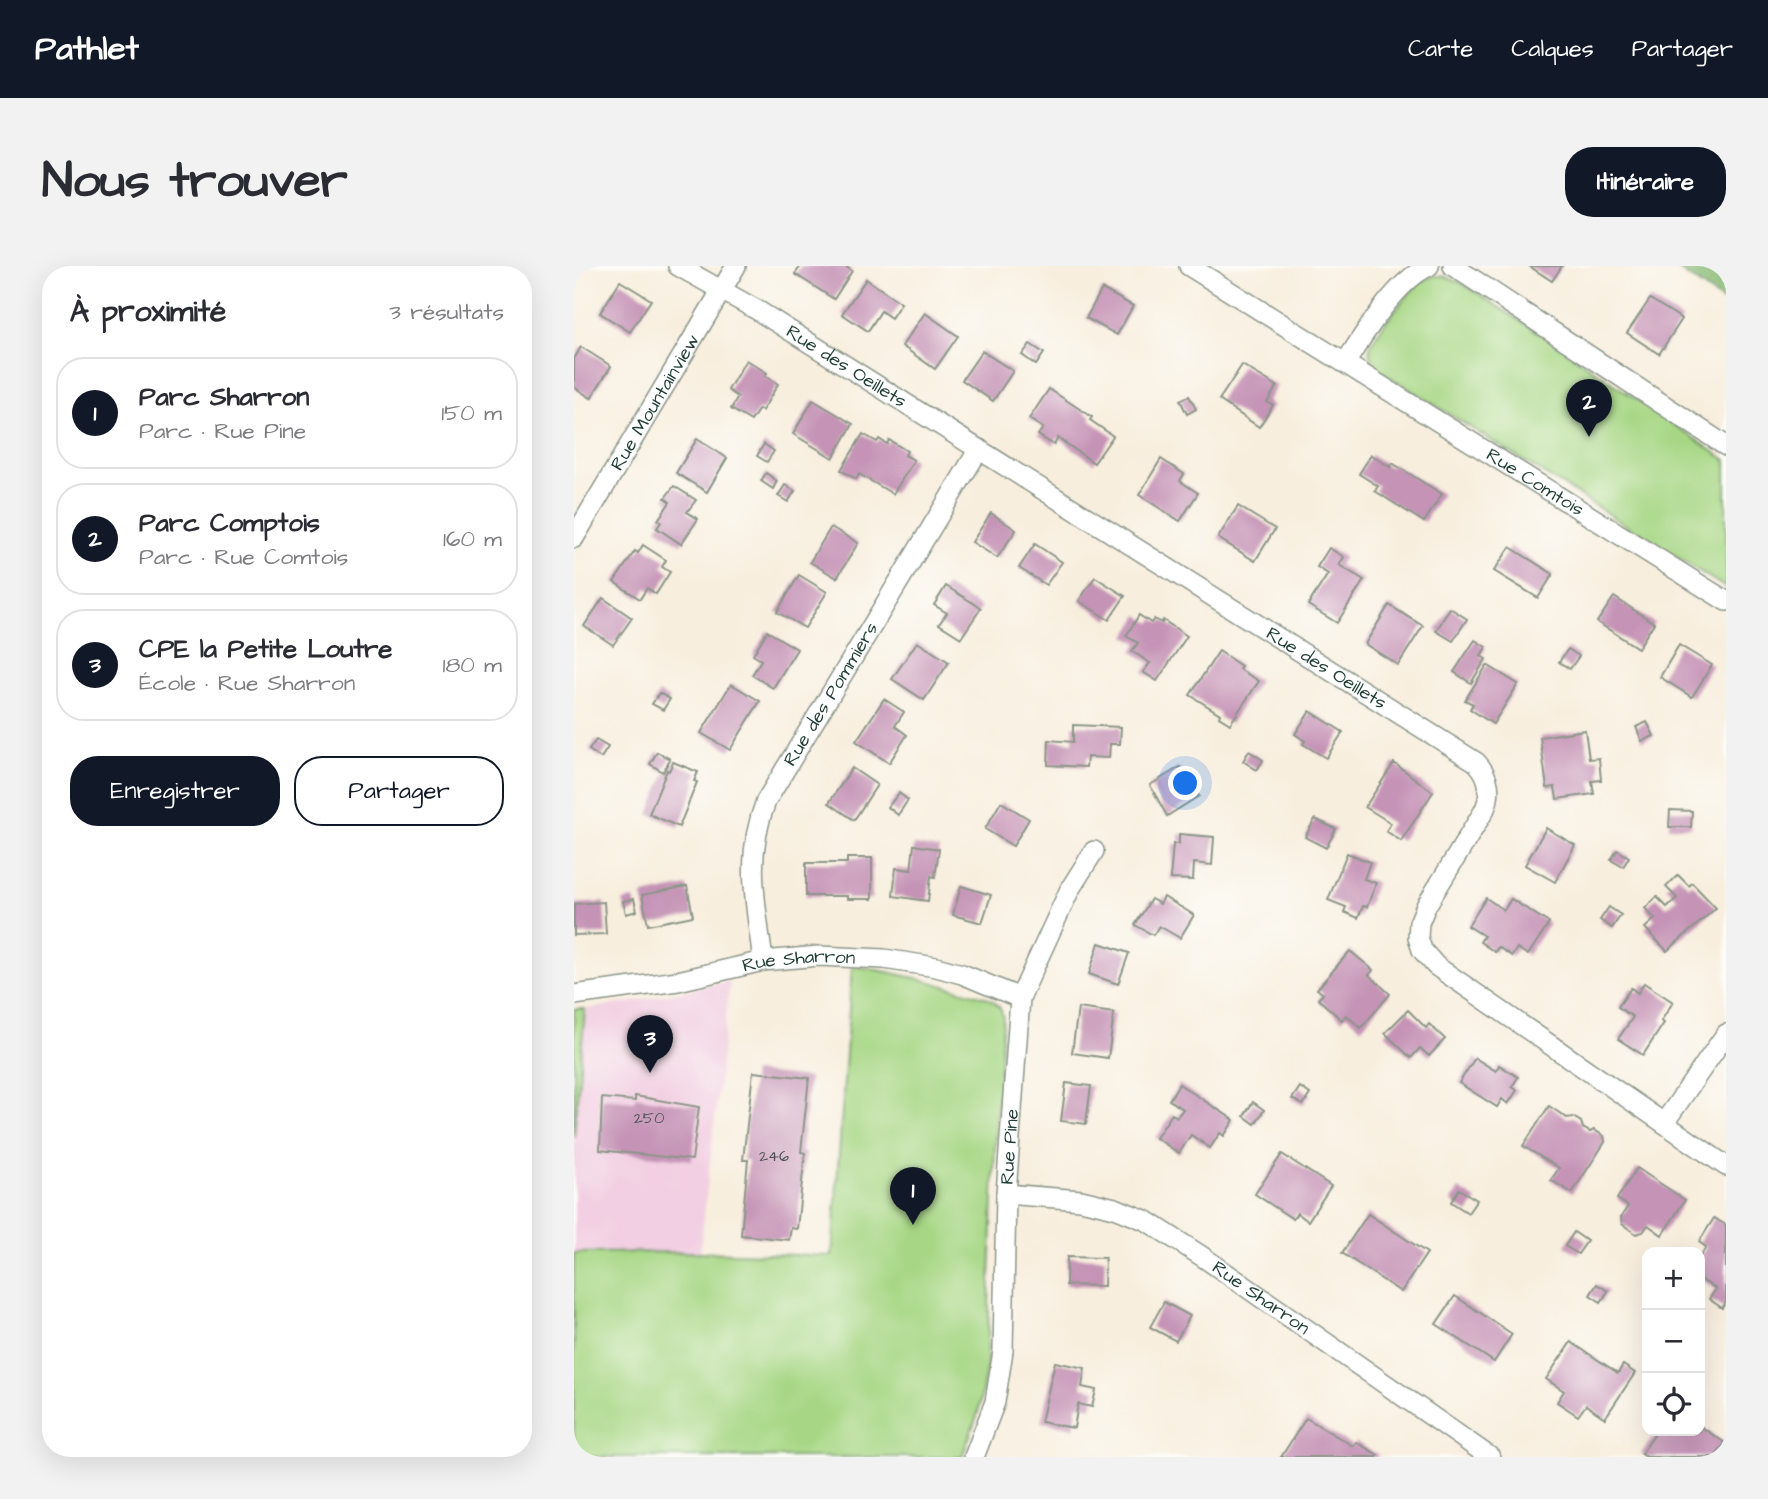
<!DOCTYPE html>
<html lang="fr">
<head>
<meta charset="utf-8">
<style>
  :root { --surface:#fff; --page:#f2f2f3; --text:#2b2b33; --muted:#7c7c81; --line:#e1e1e2; --accent:#111827 }
  body { margin:0; font-family:"Architects Daughter",sans-serif; background:var(--page); color:var(--text) }
  .controls { position:absolute; right:21px; bottom:21px; display:grid; overflow:hidden; border-radius:14px; box-shadow:0 7px 28px #0002 }
  .controls button { width:63px; height:63px; display:grid; place-items:center; padding:0; border:0; border-bottom:2px solid var(--line); background:var(--surface); color:var(--text); font:35px sans-serif }
  .you { position:absolute; left:612px; top:518px; width:24px; height:24px; margin:-18px; border:5px solid #fff; border-radius:50%; background:#1a73e8; box-shadow:0 0 0 10px #1a73e833 }
  .badge { display:grid; place-items:center; width:46px; height:46px; border-radius:50%; background:var(--accent); color:#fff; font-size:23px; font-weight:700 }
  .pin { position:absolute; translate:-50% -58px; filter:drop-shadow(0 2px 4px #0008) }
  .pin::after { content:''; position:absolute; top:37px; width:24px; height:21px; background:inherit; clip-path:polygon(0 0,100% 0,50% 100%) }
  .list { margin:0; padding:0; list-style:none }
  h2 { display:flex; justify-content:space-between; align-items:center; height:91px; margin:0; padding:0 28px; font-size:30px }
  h2 small { font-size:23px; font-weight:400; color:var(--muted) }
  .list li { display:grid; grid-template-columns:46px 1fr auto; gap:21px; align-items:center; box-sizing:border-box; height:112px; margin:0 14px 14px; padding:0 14px; border:2px solid var(--line); border-radius:28px }
  .list b { display:block; font-size:26px; white-space:nowrap }
  .list p { margin:0; font-size:23px; white-space:nowrap; color:var(--muted) }
  .list em { font-size:23px; font-style:normal; color:var(--muted) }
  .actions { display:flex; gap:14px; padding:21px 28px }
  .actions a { flex:1; padding:16px 0; border:2px solid var(--accent); border-radius:28px; text-align:center; font-size:24px; color:var(--accent) }
  .actions .main { background:var(--accent); color:#fff }
  .icon { flex:none; width:38px; height:38px; fill:none; stroke:currentColor; stroke-width:2; stroke-linecap:round; stroke-linejoin:round }
  .map { position:relative; flex:none; width:1152px; height:1191px; overflow:hidden; border-radius:28px }
  header { display:flex; align-items:center; gap:42px; box-sizing:border-box; height:98px; padding:0 35px; background:var(--accent); color:#fff }
  header strong { font-size:33px }
  nav { display:flex; gap:38px; margin-inline-start:auto; font-size:24px }
  .intro { display:flex; align-items:center; justify-content:space-between; box-sizing:border-box; height:168px; padding:0 42px }
  h1 { margin:0; font-size:49px }
  .button { padding:18px 32px; border-radius:28px; background:var(--accent); color:#fff; font-size:24px; font-weight:700 }
  main { display:flex; gap:42px; padding:0 42px }
  aside { flex:1; background:var(--surface); border-radius:28px; box-shadow:0 7px 28px #0002 }
  .map>svg:first-child { display:block }
  .built { fill:#f2cfe2 }
  .green { fill:#a7d785; stroke:#638a5c; stroke-width:2 }
  .forest { fill:#85b872; stroke:#527a53; stroke-width:2 }
  .building { fill:#c593b6 }
  .lines { fill:none; stroke-linecap:round; stroke-linejoin:round }
  .street-casing { stroke:#8c9689; stroke-width:22 }
  .street { stroke:#fff; stroke-width:19 }
  .labels { text-anchor:middle; dominant-baseline:central; stroke-width:5; stroke-linejoin:round; paint-order:stroke }
  .number-label { font-size:16px; fill:#485254 }
  .street-label { font-size:19px; fill:#1f3d34; stroke:#fdfcf7 }
</style>
</head>
<body>
<header>
<strong>Pathlet</strong>
<nav><a>Carte</a><a>Calques</a><a>Partager</a></nav>
</header>
<div class="intro"><h1>Nous trouver</h1><a class="button">Itinéraire</a></div>
<main>
<aside>
<h2>À proximité<small>3 résultats</small></h2>
<ul class="list">
<li><span class="badge">1</span><div><b>Parc Sharron</b><p>Parc · Rue Pine</p></div><em>150 m</em></li>
<li><span class="badge">2</span><div><b>Parc Comptois</b><p>Parc · Rue Comtois</p></div><em>160 m</em></li>
<li><span class="badge">3</span><div><b>CPE la Petite Loutre</b><p>École · Rue Sharron</p></div><em>180 m</em></li>
</ul>
<div class="actions"><a class="main">Enregistrer</a><a>Partager</a></div>
</aside>
<div class="map">
<svg width="1152" height="1191" viewBox="0 0 1152 1191">
  <rect width="100%" height="100%" fill="#fdfcf7"/>
  <filter id="ink" filterUnits="userSpaceOnUse"><feTurbulence type="fractalNoise" baseFrequency=".0143" numOctaves="2"/><feDisplacementMap in="SourceGraphic" scale="14" xChannelSelector="R" yChannelSelector="G"/><feConvolveMatrix kernelMatrix="1 2 1 2 8 2 1 2 1" color-interpolation-filters="sRGB"/></filter>
  <filter id="wash" filterUnits="userSpaceOnUse"><feTurbulence type="fractalNoise" baseFrequency=".00686" numOctaves="4" result="noise"/><feDisplacementMap in="SourceGraphic" scale="28" xChannelSelector="R" yChannelSelector="G"/><feGaussianBlur stdDeviation="1.57" result="paint"/><feColorMatrix in="noise" values="0 0 0 0 0 0 0 0 0 0 0 0 0 0 0 0 0 1.4 0 .05"/><feComposite in="paint" operator="in"/></filter>
  <g filter="url(#wash)">
    <rect width="100%" height="100%" fill="#f8eede"/>
    <path class="built" d="M156 715 126 986 0 987V871L11 743 53 737Z"/>
    <g class="green">
      <path d="M860 10H870L889 18 968 69 1152 194V322L802 102C797 96 794 89 796 81 800 69 835 26 845 18 850 14 855 12 860 10Z"/>
      <path d="M278 700C324 706 369 719 414 732 423 737 427 741 429 751L421 877 413 1099 404 1147 388 1191H0V987L126 986 258 990Z"/>
      <path d="M0 743H11L0 871Z"/>
    </g>
    <path class="forest" d="M1099 0H1152V37Z"/>
    <g id="blocks">
      <g class="building">
        <path d="M227 0H271L278 5 260 33 221 8Z"/>
        <path d="M955 0H988L978 15Z"/>
        <path d="M292 13 327 37 317 52 307 45 294 65 268 48Z"/>
        <path d="M46 15 77 34 56 66 26 47Z"/>
        <path d="M528 23 559 40 543 69 512 52Z"/>
        <path d="M1076 33 1108 53 1085 88 1053 67Z"/>
        <path d="M351 47 384 70 361 103 328 80Z"/>
        <path d="M456 78 470 87 462 99 448 89Z"/>
        <path d="M7 81 37 100 17 132 0 121V93Z"/>
        <path d="M408 85 439 105 419 135 388 114Z"/>
        <path d="M172 94 193 107 191 110 204 118 188 145 185 143 177 155 157 143 164 131 154 124Z"/>
        <path d="M668 99 703 120 693 136 699 139 685 161 645 134Z"/>
        <path d="M475 123 518 151 516 154 539 170 520 197 484 172 480 179 464 169 469 162 455 153Z"/>
        <path d="M615 130 622 143 613 148 606 134Z"/>
        <path d="M239 134 279 158 259 192 219 168Z"/>
        <path d="M289 168 303 176 305 173 313 178 315 174 333 185 331 189 340 194 319 228 285 208 282 213 267 204Z"/>
        <path d="M123 173 153 192 133 226 102 207Z"/>
        <path d="M190 178 200 185 193 196 183 190Z"/>
        <path d="M797 189 816 201 818 197 868 228 850 256 801 225 804 220 785 208Z"/>
        <path d="M587 193 610 208 606 215 624 227 606 255 565 229Z"/>
        <path d="M192 207 203 215 199 223 187 215Z"/>
        <path d="M211 219 221 225 214 236 204 230Z"/>
        <path d="M100 220 122 234 113 246 124 253 107 278 83 262 87 256 84 254 96 236 91 232Z"/>
        <path d="M664 240 701 263 681 295 644 272Z"/>
        <path d="M417 247 442 264 423 292 398 276Z"/>
        <path d="M257 261 284 277 263 312 236 296Z"/>
        <path d="M461 278 488 296 472 319 445 302Z"/>
        <path d="M69 279 92 294 88 301 96 306 82 328 73 322 66 333 40 316 61 285 64 287Z"/>
        <path d="M936 281 979 308 964 332 920 305Z"/>
        <path d="M755 282 770 291 765 299 790 314 763 357 734 339 754 308 743 301Z"/>
        <path d="M225 309 253 326 231 362 203 346Z"/>
        <path d="M521 311 551 330 535 354 505 335Z"/>
        <path d="M372 320 407 342 387 372 365 358 373 347 360 339Z"/>
        <path d="M1040 331 1080 357 1064 382 1023 356Z"/>
        <path d="M29 332 58 352 39 379 10 360Z"/>
        <path d="M815 339 849 360 824 399 791 378Z"/>
        <path d="M876 342 893 353 879 375 862 365Z"/>
        <path d="M565 349 577 357 580 353 588 357 589 354 613 370 583 415 569 406 576 397 558 385 564 377 552 370Z"/>
        <path d="M193 365 223 383 199 422 178 409 187 394 179 389Z"/>
        <path d="M901 374 912 381 907 390 912 393 897 417 880 406Z"/>
        <path d="M343 376 375 396 350 434 318 413Z"/>
        <path d="M1105 379 1138 399 1118 431 1086 411Z"/>
        <path d="M994 383 1005 390 996 403 985 396Z"/>
        <path d="M645 385 667 400 665 403 685 415 656 458 645 451 646 448 616 429Z"/>
        <path d="M913 399 944 418 919 458 896 443 899 438 891 434Z"/>
        <path d="M157 418 186 435 156 484 127 467Z"/>
        <path d="M85 427 96 433 89 444 78 438Z"/>
        <path d="M310 433 330 446 321 460 333 469 315 497 282 475Z"/>
        <path d="M736 445 769 466 752 492 729 478 731 475 721 468Z"/>
        <path d="M1073 456 1080 470 1068 475 1062 461Z"/>
        <path d="M499 459 547 461 546 478H536L535 492 513 491 512 501 474 499 475 474 499 476Z"/>
        <path d="M1011 464 1015 493 1025 492 1027 514 1018 515 1020 528 983 533 981 521 973 522 966 471Z"/>
        <path d="M22 474 34 481 27 492 15 484Z"/>
        <path d="M675 485 689 494 683 504 669 495Z"/>
        <path d="M83 486 96 493 89 506 76 498Z"/>
        <path d="M99 496 124 506 120 515 123 516 105 561 75 548 93 504 95 505Z"/>
        <path d="M820 497 859 526 827 575 812 565 817 557 791 541Z"/>
        <path d="M606 501 625 530 593 550 576 519Z"/>
        <path d="M278 502 303 519 280 554 255 537Z"/>
        <path d="M325 527 334 534 324 549 314 541Z"/>
        <path d="M427 536 455 553 439 580 411 563Z"/>
        <path d="M1096 544 1118 545 1117 561H1095Z"/>
        <path d="M741 553 762 563 752 582 731 571Z"/>
        <path d="M972 562 1001 579 981 616 951 599Z"/>
        <path d="M605 568 640 571 638 599 620 597 619 614 596 613 599 578H605Z"/>
        <path d="M340 579 365 583 361 611 357 610 354 635 319 630 322 602 337 604Z"/>
        <path d="M1043 584 1055 591 1049 601 1037 594Z"/>
        <path d="M773 587 796 596 790 613 802 617 793 641 789 640 784 652 770 646 772 641 754 634Z"/>
        <path d="M273 592H298V633H273V630H232V597H273Z"/>
        <path d="M1104 609 1115 620 1118 617 1142 642 1093 685 1071 662 1081 653 1071 642 1083 631 1093 641 1103 632 1092 621Z"/>
        <path d="M113 620 119 650 74 659 68 629Z"/>
        <path d="M387 620 417 629 408 657 379 649Z"/>
        <path d="M590 631 620 649 606 672 585 660 579 669 561 659 577 633 586 638Z"/>
        <path d="M912 632 930 644 937 633 975 657 954 689 943 682 938 690 924 681 921 686 906 676 910 670 894 660Z"/>
        <path d="M60 633 63 645 52 648 49 635Z"/>
        <path d="M30 636 32 668 0 669V638Z"/>
        <path d="M1035 641 1047 649 1038 662 1026 654Z"/>
        <path d="M525 677 555 687 544 718 515 708Z"/>
        <path d="M776 685 799 704 795 709 816 728 787 762 772 749 768 754 744 733 749 728 743 723Z"/>
        <path d="M1070 717 1099 736 1087 755 1090 757 1069 789 1044 773 1059 751 1044 741 1057 722 1064 727Z"/>
        <path d="M504 742 540 747 534 792 498 787Z"/>
        <path d="M834 744 852 762 855 758 871 773 855 790 846 782 837 792 811 767Z"/>
        <path d="M901 792 922 805 925 799 944 811 938 821 943 824 934 838 928 833 923 841 885 817Z"/>
        <path d="M179 806 235 812 227 886 231 887 223 963 217 962 215 974 167 969 174 894H169Z"/>
        <path d="M492 817 517 820 512 858 487 855Z"/>
        <path d="M605 818 660 854 650 870 646 867 636 882 617 869 605 887 582 872 598 848 603 851 609 843 595 834Z"/>
        <path d="M726 821 736 828 729 839 718 833Z"/>
        <path d="M61 830 125 841 118 894 26 884 28 832 61 835Z"/>
        <path d="M679 836 690 844 681 858 670 850Z"/>
        <path d="M975 840 993 852 999 851 1007 856 1009 862 1016 866 1020 864 1030 870 1031 876 998 927 977 914 985 902 949 880Z"/>
        <path d="M708 888 757 920 734 955 723 947 719 953 681 928Z"/>
        <path d="M1063 902 1111 934 1088 969 1074 959 1069 966 1062 968 1048 958 1047 951 1054 940 1043 933Z"/>
        <path d="M885 923 903 934 894 947 877 936Z"/>
        <path d="M794 948 853 987 827 1026 768 987Z"/>
        <path d="M1140 952 1152 959V1036L1148 1042 1135 1033 1142 1023 1126 1013V991L1132 981 1125 976Z"/>
        <path d="M1000 966 1013 975 1004 988 991 980Z"/>
        <path d="M493 991 531 992 530 1020 492 1019Z"/>
        <path d="M1023 1018 1034 1025 1027 1036 1016 1029Z"/>
        <path d="M881 1030 938 1068 920 1096 862 1058Z"/>
        <path d="M590 1036 616 1050 602 1075 576 1061Z"/>
        <path d="M997 1076 1044 1107 1049 1099 1061 1107 1031 1152 1012 1139 1004 1150 983 1136 990 1125 972 1113Z"/>
        <path d="M481 1096 511 1102 508 1121 522 1124 518 1141 504 1138 500 1162 467 1156Z"/>
        <path d="M732 1152 779 1180 782 1176 804 1189 803 1191H707Z"/>
        <path d="M1126 1160 1151 1177 1141 1191H1073L1067 1188 1083 1165 1093 1168 1094 1165H1126Z"/>
      </g>
    </g>
  </g>
  <g filter="url(#ink)">
    <use href="#blocks" fill-opacity="0" stroke="#8c9689" stroke-width="2"/>
    <g class="lines">
      <defs>
        <g id="street">
          <path id="s1" d="M104 0 183 44 902 496C916 510 918 528 910 545L852 640 845 657 844 671 848 684 862 700 1152 900"/>
          <path id="s2" d="M615 0 1152 335"/>
          <path d="M879 0 1152 180"/>
          <path d="M771 97C791 67 822 15 855 0"/>
          <path id="s3" d="M0 272 162 0"/>
          <path id="s4" d="M189 695C182 637 170 592 192 535L405 183"/>
          <path id="s5" d="M0 729 104 715 189 695 245 690 310 693 362 701 388 708 446 732"/>
          <path d="M1090 857 1152 768"/>
          <path id="s6" d="M432 928 507 934 541 942 573 955 629 991 916 1191"/>
          <path id="s7" d="M400 1191 421 1136 429 1085 432 928 446 732 496 623 520 585"/>
        </g>
      </defs>
      <use href="#street" class="street-casing"/>
      <use href="#street" class="street"/>
    </g>
  </g>
  <g class="labels">
    <g class="number-label">
      <text x="75" y="852">250</text>
      <text x="200" y="890">246</text>
    </g>
    <g class="street-label">
      <text stroke="none"><textPath href="#s1" startOffset="196">Rue des Oeillets</textPath></text>
      <text stroke="none"><textPath href="#s3" startOffset="158">Rue Mountainview</textPath></text>
      <text stroke="none"><textPath href="#s2" startOffset="408">Rue Comtois</textPath></text>
      <text stroke="none"><textPath href="#s1" startOffset="763">Rue des Oeillets</textPath></text>
      <text stroke="none"><textPath href="#s4" startOffset="287">Rue des Pommiers</textPath></text>
      <text stroke="none"><textPath href="#s5" startOffset="228">Rue Sharron</textPath></text>
      <text stroke="none"><textPath href="#s7" startOffset="315">Rue Pine</textPath></text>
      <text stroke="none"><textPath href="#s6" startOffset="282">Rue Sharron</textPath></text>
    </g>
  </g>
</svg>
<div class="controls">
<button>+</button>
<button>−</button>
<button><svg class="icon" aria-label="locate" viewBox="0 0 24 24"><circle cx="12" cy="12" r="6"/><path d="M12 2v4M12 18v4M2 12h4M18 12h4"/></svg></button>
</div>
<div class="you"></div>
<div class="pin badge" style="left:339px;top:959px">1</div>
<div class="pin badge" style="left:1015px;top:171px">2</div>
<div class="pin badge" style="left:76px;top:807px">3</div>
</div>
</main>
</body>
</html>
